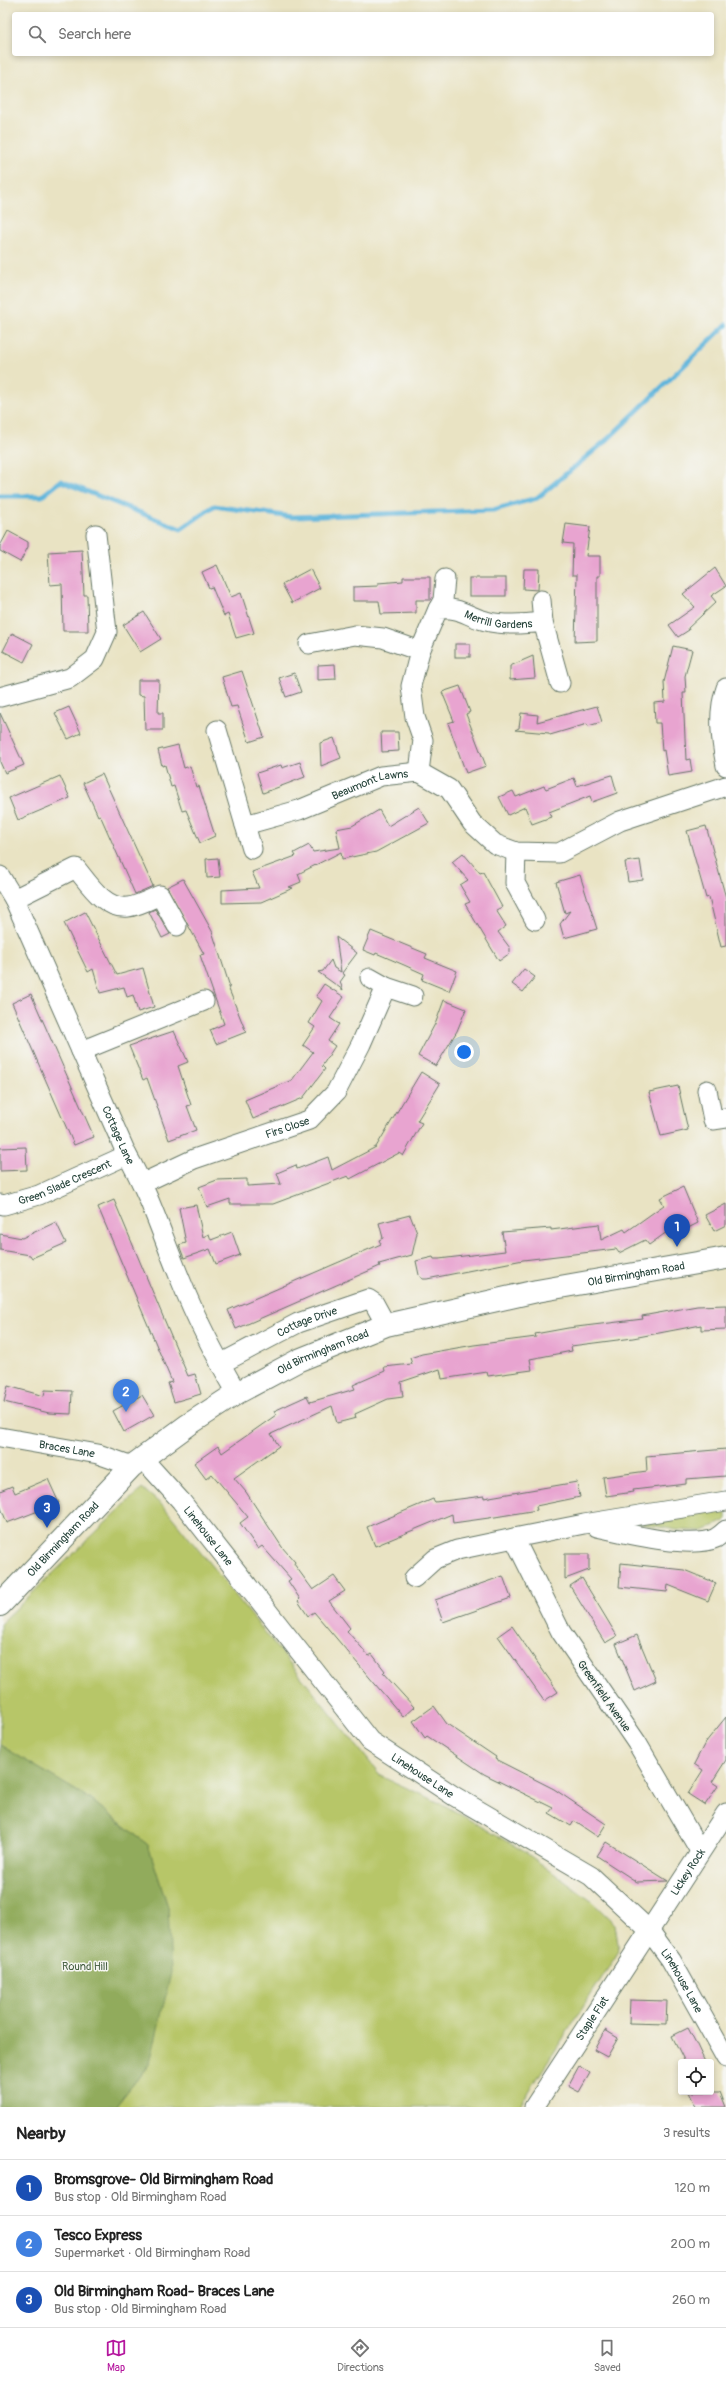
<!DOCTYPE html>
<html lang="en">
<head>
<meta charset="utf-8">
<style>
  :root { --surface:#fff; --page:#f2f2f2; --text:#222; --muted:#767676; --line:#e0e0e0; --accent:#b5179e }
  body { margin:0; font-family:Pangolin,sans-serif; background:var(--page); color:var(--text) }
  .controls { position:absolute; right:12px; bottom:12px; display:grid; overflow:hidden; border-radius:4px; box-shadow:0 2px 6px #0003 }
  .controls button { width:36px; height:36px; display:grid; place-items:center; padding:0; border:0; border-bottom:1px solid var(--line); background:var(--surface); color:var(--text); font:20px sans-serif }
  .you { position:absolute; left:464px; top:1052px; width:14px; height:14px; margin:-10px; border:3px solid #fff; border-radius:50%; background:#1a73e8; box-shadow:0 0 0 6px #1a73e833 }
  .badge { display:grid; place-items:center; width:26px; height:26px; border-radius:50%; background:var(--accent); color:#fff; font-size:13px; font-weight:700 }
  .pin { position:absolute; translate:-50% -33px; filter:drop-shadow(0 1px 2px #0008) }
  .pin::after { content:''; position:absolute; top:21px; width:14px; height:12px; background:inherit; clip-path:polygon(0 0,100% 0,50% 100%) }
  .list { margin:0; padding:0; list-style:none }
  h2 { display:flex; justify-content:space-between; align-items:center; height:52px; margin:0; padding:0 16px; font-size:17px }
  h2 small { font-size:13px; font-weight:400; color:var(--muted) }
  .list li { display:grid; grid-template-columns:26px 1fr auto; gap:12px; align-items:center; box-sizing:border-box; height:56px; padding:0 16px; border-top:1px solid var(--line) }
  .list b { display:block; font-size:15px; white-space:nowrap }
  .list p { margin:0; font-size:13px; white-space:nowrap; color:var(--muted) }
  .list em { font-size:13px; font-style:normal; color:var(--muted) }
  .icon { flex:none; width:22px; height:22px; fill:none; stroke:currentColor; stroke-width:2; stroke-linecap:round; stroke-linejoin:round }
  .map { position:relative; flex:none; width:726px; height:2107px; overflow:hidden }
  .search { position:absolute; background:var(--surface); box-shadow:0 2px 6px #0003; left:12px; right:12px; top:12px; height:44px; display:flex; align-items:center; gap:10px; box-sizing:border-box; padding:0 14px; border-radius:4px; color:var(--muted); font-size:15px }
  .sheet { height:220px; background:var(--surface) }
  nav { display:flex; justify-content:space-around; align-items:center; box-sizing:border-box; height:56px; border-top:1px solid var(--line); background:var(--surface); font-size:11px; color:var(--muted) }
  nav a { display:grid; justify-items:center; gap:2px }
  nav .on { color:var(--accent) }
  .map>svg:first-child { display:block }
  .green { fill:#b7c668; stroke:#6b824e }
  .forest { fill:#91ab5c; stroke:#587448 }
  .lines { fill:none; stroke-linecap:round; stroke-linejoin:round }
  .stream { stroke:#5fb5dc; stroke-width:5 }
  .building { fill:#e8a4d0 }
  .minor-casing { stroke:#676; stroke-width:21 }
  .major-casing { stroke:#676; stroke-width:24 }
  .minor { stroke:#fff; stroke-width:19 }
  .major { stroke:#fff; stroke-width:22 }
  .labels { text-anchor:middle; dominant-baseline:central; stroke-width:3; stroke-linejoin:round; paint-order:stroke }
  .street-label { font-size:11px; fill:#1f3d34; stroke:#f6f6f2 }
  .park-label { font-size:11px; fill:#455f41; stroke:#f6f6f2 }
</style>
</head>
<body>
<div class="map">
<svg width="726" height="2107" viewBox="0 0 726 2107">
  <rect width="100%" height="100%" fill="#f6f6f2"/>
  <filter id="ink" filterUnits="userSpaceOnUse"><feTurbulence type="fractalNoise" baseFrequency=".025" numOctaves="2"/><feDisplacementMap in="SourceGraphic" scale="8" xChannelSelector="R" yChannelSelector="G"/><feConvolveMatrix kernelMatrix="1 2 1 2 8 2 1 2 1" color-interpolation-filters="sRGB"/></filter>
  <filter id="wash" filterUnits="userSpaceOnUse"><feTurbulence type="fractalNoise" baseFrequency=".012" numOctaves="4" result="noise"/><feDisplacementMap in="SourceGraphic" scale="16" xChannelSelector="R" yChannelSelector="G"/><feGaussianBlur stdDeviation="0.9" result="paint"/><feColorMatrix in="noise" values="0 0 0 0 0 0 0 0 0 0 0 0 0 0 0 0 0 1.4 0 .05"/><feComposite in="paint" operator="in"/></filter>
  <g filter="url(#wash)">
    <rect width="100%" height="100%" fill="#e9e3c3"/>
    <g class="green">
      <path d="M142 1488 164 1507 381 1776 444 1805 525 1852 590 1900 615 1924 619 1951 519 2107H115L150 2063 168 1907 148 1845 90 1799 0 1745V1624Z"/>
      <path d="M726 1507V1520L703 1531 677 1530 637 1523Z"/>
    </g>
    <path class="forest" d="M0 1745 90 1799 148 1845 168 1907 171 1973 150 2063 115 2107H0Z"/>
    <g class="lines">
      <path class="stream" d="M0 496H42L61 481 181 529 214 506 292 517 493 510 537 498 608 439 726 325"/>
    </g>
    <g id="blocks">
      <g class="building">
        <path d="M566 524 590 527 586 556H600V576H597V641L575 642 577 575H572L573 544 563 543Z"/>
        <path d="M8 531 28 542V547L20 562 0 551V546Z"/>
        <path d="M82 550 84 595H87L88 631H63L62 584 50 585 48 552Z"/>
        <path d="M217 565 231 597 241 593 254 633 236 638 228 614 224 616 212 587 209 588 202 572Z"/>
        <path d="M715 568 726 586 711 596 716 602 688 628 689 630 678 637 669 625 695 607 683 594Z"/>
        <path d="M310 569 320 588 292 603 282 584Z"/>
        <path d="M524 569H539L538 590 523 589Z"/>
        <path d="M403 577H430V600H416V613L381 614 379 601H353V587L378 586V583L403 581Z"/>
        <rect x="469" y="578" width="37" height="18"/>
        <path d="M144 612 161 639 140 652 123 625Z"/>
        <path d="M12 633 33 644 24 662 3 651Z"/>
        <rect x="455" y="644" width="15" height="13"/>
        <path d="M673 646 692 650 685 676 686 693H683L686 760 690 759 692 772 668 776 664 750 662 751 660 723H655L654 703 665 702 664 682Z"/>
        <path d="M533 656 535 678 510 680V666Z"/>
        <path d="M335 664 336 679 318 680V665Z"/>
        <path d="M242 671 264 737 249 742 237 706 231 707 222 677Z"/>
        <path d="M294 673 301 692 286 697 279 678Z"/>
        <path d="M138 680H159L158 713H163V730H145L144 696 138 695Z"/>
        <path d="M460 686 470 712 466 714 486 766 466 773 448 723 454 721 442 692Z"/>
        <path d="M597 706 602 722 588 726 587 724 550 735 549 733 515 730 519 728 521 713 538 715 537 722Z"/>
        <path d="M69 707 81 733 68 739 55 713Z"/>
        <path d="M0 713 24 765 5 773 0 762Z"/>
        <path d="M381 732H398L399 751 382 752Z"/>
        <path d="M334 738 341 758 321 766 320 743Z"/>
        <path d="M178 745 184 768 190 766 196 787 199 786 215 836 200 843 186 810 182 811 174 786 171 787 165 765 162 766 158 750Z"/>
        <path d="M300 762 305 777 263 793 257 773 281 765 282 768Z"/>
        <path d="M102 774 153 886 135 894 100 815 98 816 83 783Z"/>
        <path d="M612 775 617 793 592 802 590 796 549 812 551 817 532 824 525 807 508 815 499 797 513 791 516 797 544 786 546 789 574 778 577 786Z"/>
        <path d="M60 776 70 798 18 820 9 798Z"/>
        <path d="M419 807 429 823 376 852 342 859 341 852 298 874 301 882 289 887 293 888 261 902 222 903V890L259 888 252 872 296 856 294 853 309 845 313 852 340 848 336 829 352 826 379 810 388 826Z"/>
        <path d="M706 826 726 898V946L721 947 709 897 706 898 687 831Z"/>
        <path d="M463 853 480 873 483 872 502 907 496 910 506 926 498 932 510 948V953L499 961 465 904 470 902 460 885 468 880 452 862Z"/>
        <path d="M218 858 220 877 207 878 206 859Z"/>
        <path d="M640 860 643 880 628 882 625 862Z"/>
        <path d="M580 875 597 929 564 938 560 924 570 911 565 913 556 882Z"/>
        <path d="M183 879 212 931 230 987H228L246 1032 216 1044 210 1030 224 1024 200 955 204 954 167 887Z"/>
        <path d="M155 909 170 934 162 938 149 912Z"/>
        <path d="M85 912 117 975 143 968 154 1007 138 1012 133 995 127 997 124 987 100 993 93 969 88 972 64 923Z"/>
        <path d="M371 931 427 954 425 958 457 971 449 991 422 980 424 974 404 965 376 953 375 955 363 950Z"/>
        <path d="M336 937 357 953 342 973 345 975 340 982 343 990 318 972 323 971 331 960 334 968 341 972Z"/>
        <path d="M524 969 535 977 523 992 512 984Z"/>
        <path d="M324 984 344 997 330 1018 339 1024 328 1041 335 1046 322 1066 325 1069 303 1098 253 1119 245 1100 292 1080 313 1052 303 1045 315 1027 309 1023 322 1001 316 996Z"/>
        <path d="M31 994 94 1137 74 1145 12 1003Z"/>
        <path d="M444 1000 466 1009 457 1031 436 1066 418 1056 436 1022Z"/>
        <path d="M174 1031 188 1062 178 1066 191 1105 187 1106 196 1130 169 1140 147 1078 143 1080 129 1046Z"/>
        <path d="M421 1072 440 1084 417 1121 422 1123 403 1156 399 1153 350 1179 348 1176 273 1204H230V1199L207 1207 199 1187 217 1180 247 1179V1186L281 1184 277 1173 296 1165 297 1169 328 1157 332 1170 376 1147Z"/>
        <path d="M678 1086 688 1130 661 1136 649 1092Z"/>
        <path d="M26 1147 27 1170 0 1171V1148Z"/>
        <path d="M683 1187 698 1223 678 1233 675 1226 649 1245 645 1240 619 1253 616 1249 523 1260 427 1279H422L419 1275 416 1261 433 1257 434 1259H439L505 1251 502 1232 551 1228V1230L599 1224 601 1240 624 1229 626 1232 664 1205 660 1198Z"/>
        <path d="M114 1200 188 1376 195 1374 201 1394 174 1402 168 1383 172 1382 98 1207Z"/>
        <path d="M726 1204V1225L714 1231 705 1215Z"/>
        <path d="M196 1205 203 1237 209 1234 211 1240 232 1232 240 1255 216 1264 210 1249 184 1258 179 1245 186 1243 179 1208Z"/>
        <path d="M410 1215 417 1233 412 1255 379 1264 380 1266 236 1329 228 1310 381 1244 379 1240 383 1238 379 1223Z"/>
        <path d="M56 1222 66 1243 32 1258 30 1255 0 1250V1234L22 1238Z"/>
        <path d="M726 1305V1329L701 1330V1325L633 1338 571 1346 572 1351 530 1359 532 1370 488 1376 487 1372 442 1379 440 1369 401 1382 403 1397 388 1399 355 1414 356 1418 337 1423 332 1406 271 1434 279 1446 234 1478 246 1492 282 1547 295 1562 294 1564 313 1590 334 1576 345 1591 329 1601 350 1628 347 1631 369 1656 372 1654 385 1671 383 1673 414 1707 403 1717 314 1612 308 1616 298 1601 300 1599 288 1581 291 1579 262 1546 258 1549 240 1523 248 1517 212 1474 206 1479 194 1463 218 1446 222 1453 276 1415 274 1411 307 1396 310 1402 355 1389 353 1385 385 1371 384 1367 412 1364 410 1358 422 1354 474 1345 536 1337 535 1334 568 1328 643 1319 642 1316 697 1306Z"/>
        <path d="M8 1386 44 1396 45 1390 72 1391 71 1414 49 1413 4 1402Z"/>
        <path d="M142 1395 154 1415 124 1432 113 1411Z"/>
        <path d="M726 1449V1476L686 1479V1484L633 1490 634 1492 606 1496 603 1477 647 1471 646 1456Z"/>
        <path d="M48 1479 59 1503 7 1523 0 1505V1491L12 1486 15 1493Z"/>
        <path d="M577 1482 580 1497 536 1506 537 1510 489 1518 453 1523 452 1514 375 1546 367 1527 433 1499 435 1502 484 1496V1498Z"/>
        <path d="M565 1554H589V1570L565 1579Z"/>
        <path d="M621 1563 684 1570 716 1583 708 1601 668 1585 667 1592 619 1587Z"/>
        <path d="M503 1576 511 1598 443 1622 435 1600Z"/>
        <path d="M582 1578 617 1636 605 1643 570 1586Z"/>
        <path d="M512 1626 558 1692 544 1701 498 1636Z"/>
        <path d="M637 1635 656 1681 635 1691 616 1644Z"/>
        <path d="M434 1706 447 1724 496 1757 495 1759 554 1789 606 1824 598 1837 574 1821 571 1826 549 1813 553 1808 484 1774 427 1736 425 1738 413 1721Z"/>
        <path d="M726 1717V1760L712 1782 718 1786 705 1805 688 1794 703 1770 694 1764 705 1743Z"/>
        <path d="M606 1842 668 1881 637 1882 597 1856Z"/>
        <path d="M630 2000 667 2001 666 2024 629 2023Z"/>
        <path d="M688 2028 696 2043 705 2062H685L672 2036Z"/>
        <path d="M605 2030 618 2038 607 2057 594 2050Z"/>
        <path d="M579 2066 590 2073 579 2092 568 2086Z"/>
        <path d="M689 2092H720L726 2107H696Z"/>
      </g>
    </g>
  </g>
  <g filter="url(#ink)">
    <use href="#blocks" fill-opacity="0" stroke="#676" stroke-width="1"/>
    <g class="lines">
      <defs>
        <g id="minor">
          <path d="M541 600 543 622"/>
          <path d="M438 609 443 600 445 579"/>
          <path d="M309 644 355 635 383 638 420 651 411 686 415 717 423 740 419 772"/>
          <path id="s1" d="M420 651 438 609C463 607 465 616 486 621 503 626 526 624 543 622L560 683"/>
          <path d="M726 688C717 713 721 740 726 766"/>
          <path d="M0 697 70 678 95 659 107 632 96 534"/>
          <path id="s2" d="M217 730 245 825 299 810 381 776 419 772 449 789 472 823 495 844 516 852 559 853 620 821 726 786"/>
          <path d="M245 825 252 849"/>
          <path d="M516 852 515 883 535 920"/>
          <path id="s3" d="M0 876 14 899 127 1155C150 1195 163 1238 181 1281 196 1319 216 1357 237 1393"/>
          <path d="M14 899 76 868C89 884 105 910 128 907 138 906 151 899 160 895L177 926"/>
          <path d="M370 978 386 987 413 996"/>
          <path d="M81 1051 204 1001"/>
          <path d="M707 1090 713 1120 726 1118"/>
          <path id="s4" d="M143 1183 194 1159 309 1120 336 1092 361 1044 386 987"/>
          <path id="s5" d="M0 1204 4 1205 39 1195 127 1155"/>
          <path id="s6" d="M220 1364 298 1323 368 1299 374 1303 386 1325"/>
          <path id="s7" d="M0 1437 98 1454 132 1466"/>
          <path id="s8" d="M143 1459 181 1501 370 1741 454 1796 591 1876 649 1930 671 1960 726 2058"/>
          <path d="M597 1527C624 1533 691 1550 716 1538 719 1536 723 1533 726 1530"/>
          <path d="M414 1578 435 1559 457 1550 514 1538"/>
          <path d="M700 1851 637 1743 561 1632 514 1538 584 1524 726 1501"/>
          <path id="s9" d="M534 2107 726 1813"/>
        </g>
        <g id="major">
          <path id="s10" d="M0 1605 132 1466 188 1425 237 1393 299 1360 386 1325 537 1291 726 1258"/>
        </g>
      </defs>
      <use href="#minor" class="minor-casing"/>
      <use href="#major" class="major-casing"/>
      <use href="#minor" class="minor"/>
      <use href="#major" class="major"/>
    </g>
  </g>
  <g class="labels">
    <g class="street-label">
      <text stroke="none"><textPath href="#s1" startOffset="108">Merrill Gardens</textPath></text>
      <text stroke="none"><textPath href="#s2" startOffset="231">Beaumont Lawns</textPath></text>
      <text stroke="none"><textPath href="#s4" startOffset="155">Firs Close</textPath></text>
      <text stroke="none"><textPath href="#s3" startOffset="285">Cottage Lane</textPath></text>
      <text stroke="none"><textPath href="#s5" startOffset="69">Green Slade Crescent</textPath></text>
      <text stroke="none"><textPath href="#s10" startOffset="739">Old Birmingham Road</textPath></text>
      <text stroke="none"><textPath href="#s6" startOffset="97">Cottage Drive</textPath></text>
      <text stroke="none"><textPath href="#s10" startOffset="415">Old Birmingham Road</textPath></text>
      <text stroke="none"><textPath href="#s7" startOffset="68">Braces Lane</textPath></text>
      <text stroke="none"><textPath href="#s8" startOffset="101">Linehouse Lane</textPath></text>
      <text stroke="none"><textPath href="#s10" startOffset="91">Old Birmingham Road</textPath></text>
      <text transform="translate(604 1696) rotate(55)">Greenfield Avenue</text>
      <text stroke="none"><textPath href="#s8" startOffset="425">Linehouse Lane</textPath></text>
      <text stroke="none"><textPath href="#s9" startOffset="281">Lickey Rock</textPath></text>
      <text stroke="none"><textPath href="#s8" startOffset="761">Linehouse Lane</textPath></text>
      <text stroke="none"><textPath href="#s9" startOffset="106">Staple Flat</textPath></text>
    </g>
    <g class="park-label">
      <text x="85" y="1966">Round Hill</text>
    </g>
  </g>
</svg>
<div class="controls">
<button><svg class="icon" aria-label="locate" viewBox="0 0 24 24"><circle cx="12" cy="12" r="6"/><path d="M12 2v4M12 18v4M2 12h4M18 12h4"/></svg></button>
</div>
<div class="you"></div>
<div class="pin badge" style="left:677px;top:1247px;background:#1a4fb4">1</div>
<div class="pin badge" style="left:126px;top:1412px;background:#3f7fe0">2</div>
<div class="pin badge" style="left:47px;top:1528px;background:#1a4fb4">3</div>
<div class="search"><svg class="icon" aria-label="search" viewBox="0 0 24 24"><circle cx="10" cy="10" r="6"/><path d="M15 15l6 6"/></svg>Search here</div>
</div>
<section class="sheet">
<h2>Nearby<small>3 results</small></h2>
<ul class="list">
<li><span class="badge" style="background:#1a4fb4">1</span><div><b>Bromsgrove- Old Birmingham Road</b><p>Bus stop · Old Birmingham Road</p></div><em>120 m</em></li>
<li><span class="badge" style="background:#3f7fe0">2</span><div><b>Tesco Express</b><p>Supermarket · Old Birmingham Road</p></div><em>200 m</em></li>
<li><span class="badge" style="background:#1a4fb4">3</span><div><b>Old Birmingham Road- Braces Lane</b><p>Bus stop · Old Birmingham Road</p></div><em>260 m</em></li>
</ul>
</section>
<nav>
<a class="on"><svg class="icon" aria-label="map" viewBox="0 0 24 24"><path d="M3 6l6-2 6 2 6-2v14l-6 2-6-2-6 2zM9 4v14M15 6v14"/></svg>Map</a>
<a><svg class="icon" aria-label="directions" viewBox="0 0 24 24"><path d="M12 3l9 9-9 9-9-9zM9 14v-3h6M13 9l2 2-2 2"/></svg>Directions</a>
<a><svg class="icon" aria-label="saved" viewBox="0 0 24 24"><path d="M7 4h10v16l-5-4-5 4z"/></svg>Saved</a>
</nav>
</body>
</html>
